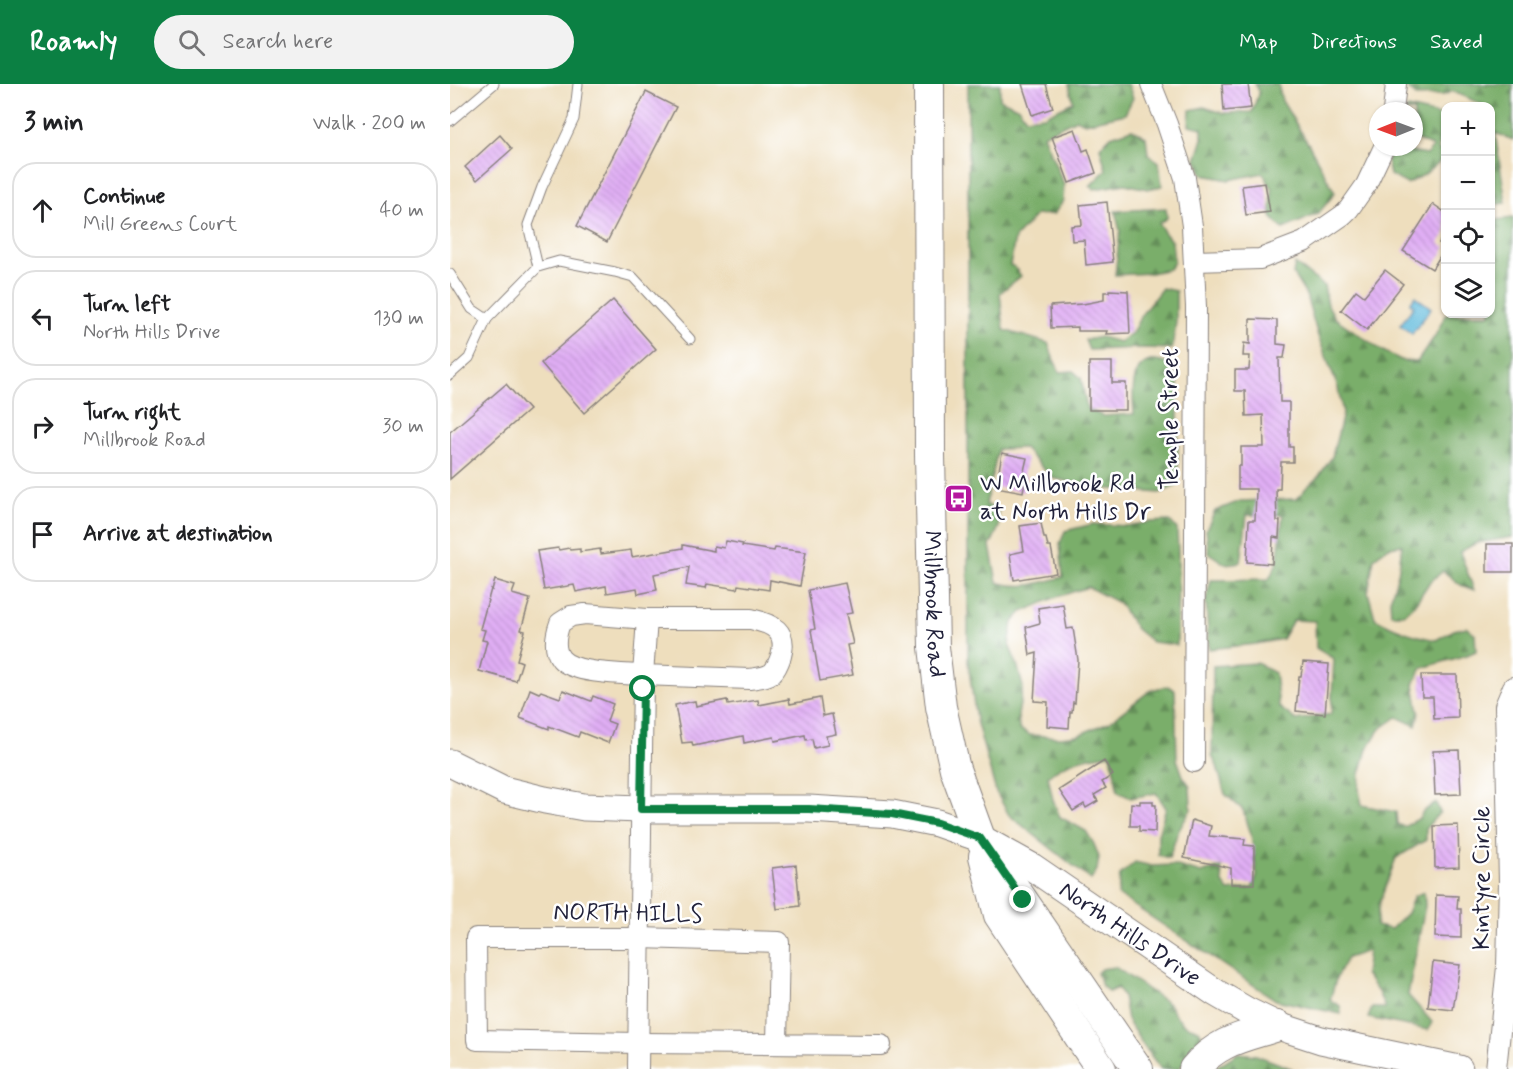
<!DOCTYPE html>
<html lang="en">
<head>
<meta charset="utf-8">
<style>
  :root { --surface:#fff; --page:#f2f2f2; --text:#202124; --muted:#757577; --line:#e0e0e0; --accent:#0b8043 }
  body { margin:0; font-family:Mynerve,sans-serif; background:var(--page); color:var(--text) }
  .controls { position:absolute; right:18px; top:18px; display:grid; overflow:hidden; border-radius:12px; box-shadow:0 2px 4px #0004 }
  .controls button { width:54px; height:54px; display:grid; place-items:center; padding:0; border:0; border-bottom:2px solid var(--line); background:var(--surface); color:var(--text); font:30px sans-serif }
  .compass { position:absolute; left:919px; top:18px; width:54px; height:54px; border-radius:50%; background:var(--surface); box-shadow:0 2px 4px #0004; rotate:269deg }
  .stop { position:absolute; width:18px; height:18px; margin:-14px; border:4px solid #0b8043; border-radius:50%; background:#fff }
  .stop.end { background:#0b8043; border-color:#fff; box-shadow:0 2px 6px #0008 }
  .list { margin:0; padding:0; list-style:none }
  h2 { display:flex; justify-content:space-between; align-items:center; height:78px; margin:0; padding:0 24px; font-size:26px }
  h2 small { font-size:20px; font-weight:400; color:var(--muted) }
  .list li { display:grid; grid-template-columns:39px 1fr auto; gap:18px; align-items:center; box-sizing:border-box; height:96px; margin:0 12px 12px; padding:0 12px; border:2px solid var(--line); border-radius:24px }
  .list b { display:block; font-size:22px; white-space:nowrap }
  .list p { margin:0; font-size:20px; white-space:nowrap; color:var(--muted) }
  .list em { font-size:20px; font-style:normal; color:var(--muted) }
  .icon { flex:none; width:33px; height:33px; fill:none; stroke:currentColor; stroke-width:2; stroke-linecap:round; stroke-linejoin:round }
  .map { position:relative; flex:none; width:1063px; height:985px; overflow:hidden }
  header { display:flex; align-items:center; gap:36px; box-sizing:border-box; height:84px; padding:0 30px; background:var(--accent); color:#fff }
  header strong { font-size:28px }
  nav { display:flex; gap:33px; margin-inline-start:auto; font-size:21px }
  .search { width:420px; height:54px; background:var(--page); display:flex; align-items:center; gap:15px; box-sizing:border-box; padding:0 21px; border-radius:33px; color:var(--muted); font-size:22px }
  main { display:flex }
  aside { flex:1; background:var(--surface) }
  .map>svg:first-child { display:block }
  .forest { fill:url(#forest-firs); stroke:#4e6852; stroke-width:1.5 }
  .water { fill:#5db9db; stroke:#406e8b; stroke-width:1.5 }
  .building { fill:url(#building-back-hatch) }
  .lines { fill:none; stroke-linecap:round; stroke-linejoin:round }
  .service-casing { stroke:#88807c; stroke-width:11 }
  .minor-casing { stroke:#88807c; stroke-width:22 }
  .secondary-casing { stroke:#88807c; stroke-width:29 }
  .primary-casing { stroke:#88807c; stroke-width:32 }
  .service { stroke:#fff; stroke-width:9 }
  .minor { stroke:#fff; stroke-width:20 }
  .secondary { stroke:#fff; stroke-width:27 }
  .primary { stroke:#fff; stroke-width:30 }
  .route { stroke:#0b8043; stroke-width:8 }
  .labels { text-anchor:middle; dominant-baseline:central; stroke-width:5; stroke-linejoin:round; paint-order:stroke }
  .street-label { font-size:24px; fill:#22223b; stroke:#fff }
  .poi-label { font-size:24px; fill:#22223b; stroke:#fff; text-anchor:start }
</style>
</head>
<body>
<header>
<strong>Roamly</strong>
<div class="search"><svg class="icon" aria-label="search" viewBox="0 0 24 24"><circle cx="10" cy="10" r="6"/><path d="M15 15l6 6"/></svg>Search here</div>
<nav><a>Map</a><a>Directions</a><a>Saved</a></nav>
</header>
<main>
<aside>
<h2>3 min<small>Walk · 200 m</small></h2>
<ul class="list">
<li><svg class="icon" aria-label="ahead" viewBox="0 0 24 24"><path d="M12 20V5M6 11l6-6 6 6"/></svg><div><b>Continue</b><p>Mill Greens Court</p></div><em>40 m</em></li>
<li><svg class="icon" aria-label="left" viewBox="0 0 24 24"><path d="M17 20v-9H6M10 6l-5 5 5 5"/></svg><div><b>Turn left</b><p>North Hills Drive</p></div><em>130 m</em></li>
<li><svg class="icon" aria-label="right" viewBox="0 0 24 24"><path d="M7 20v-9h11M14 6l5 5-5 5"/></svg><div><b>Turn right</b><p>Millbrook Road</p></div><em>30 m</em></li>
<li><svg class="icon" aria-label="arrive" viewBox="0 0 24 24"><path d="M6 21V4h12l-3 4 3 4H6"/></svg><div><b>Arrive at destination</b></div></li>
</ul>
</aside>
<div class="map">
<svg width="1063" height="985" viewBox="0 0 1063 985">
  <defs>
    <pattern id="forest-firs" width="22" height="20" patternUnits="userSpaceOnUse" patternTransform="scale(1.5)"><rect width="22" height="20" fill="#7aae6a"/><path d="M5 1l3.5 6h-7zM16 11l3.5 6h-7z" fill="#648d58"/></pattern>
    <pattern id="building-back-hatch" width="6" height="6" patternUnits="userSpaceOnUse" patternTransform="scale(1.5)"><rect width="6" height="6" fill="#e0aef4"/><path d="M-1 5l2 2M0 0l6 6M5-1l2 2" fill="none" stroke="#c095d2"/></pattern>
  </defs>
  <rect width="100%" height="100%" fill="#fff"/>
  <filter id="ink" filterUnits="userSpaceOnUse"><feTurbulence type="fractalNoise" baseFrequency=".0167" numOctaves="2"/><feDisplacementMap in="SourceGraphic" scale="12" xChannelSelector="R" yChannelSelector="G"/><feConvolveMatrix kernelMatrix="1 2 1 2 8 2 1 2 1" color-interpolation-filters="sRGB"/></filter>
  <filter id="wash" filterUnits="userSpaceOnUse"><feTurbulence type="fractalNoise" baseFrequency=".008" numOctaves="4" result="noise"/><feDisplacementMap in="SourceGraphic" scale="24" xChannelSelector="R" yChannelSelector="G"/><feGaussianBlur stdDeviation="1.35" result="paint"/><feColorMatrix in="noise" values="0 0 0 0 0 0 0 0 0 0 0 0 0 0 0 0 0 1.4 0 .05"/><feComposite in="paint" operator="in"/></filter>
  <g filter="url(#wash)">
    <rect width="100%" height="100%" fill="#eedebd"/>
    <g class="forest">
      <path d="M518 0H550V15L569 24 576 34 594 32 623 18 619 0H678L683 14 675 30 635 39 626 35 593 51 614 101 613 117 604 130 586 131 565 154 560 181 565 183 571 192 550 209 554 246 598 259 604 276 610 288 623 287 631 294 637 325 653 332 684 330C683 315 679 283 700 277 705 276 714 279 720 280L728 296V401L710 409 648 404 602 394 574 364 548 365 536 420 548 427 549 443 540 462 547 498C571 506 590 499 613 493L610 460 615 447 643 440 677 442 700 438 720 437 727 445 728 469 727 561 702 558 686 545 669 519 638 503 604 514 572 528 563 538 559 561 567 580 573 603 568 631 569 645 580 651 610 653 628 651 659 638 701 606 718 602 725 606 727 675 733 692 740 702 741 725 728 748 719 774 708 771V750L716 724 706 709 681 714 668 708 661 670C639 672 615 677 598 692L603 716 610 733 636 747 644 760 649 773 647 786 641 796 559 731 546 708 526 636 518 578Z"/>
      <path d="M805 0H828L832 17 859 61 885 109 868 130 833 145 821 133 822 105 813 89 779 96 753 91 746 76 752 58V44L739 41 740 26 754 23 773 29 802 28 809 8Z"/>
      <path d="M955 0H1063V56L1045 49 1056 119 1041 121 1040 22H1035L1003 7 994 11 966 12 955 2Z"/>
      <path d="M958 24 992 32 988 66 995 68V73L974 91 957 100 940 91 937 76 944 64 976 71 983 63 964 54V27H955Z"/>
      <path d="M682 45 696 53 698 70 709 78 712 102 698 105 675 100 644 105 640 102 656 86 650 63 661 52Z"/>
      <path d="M716 124 717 134 709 139 714 148 722 158 724 178 719 185 701 189 665 191 670 147 665 127Z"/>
      <path d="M1063 134V453L1026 459 1010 468 1024 506 1011 501 993 487 979 499 965 520 954 530H941L940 516 948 490 952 461 939 463 924 474 918 508 925 534C946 546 962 551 986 556L1004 546 1017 543 1025 550 1026 567 1017 571 972 584 964 600 969 628 966 642 947 633 929 646 917 665 910 690 909 706 912 721 946 728 947 740 954 743 970 734 973 727 986 719 990 728 976 744V756L946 774 929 820 926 842 941 845 957 829 964 812 974 808 975 822 958 911 982 938 978 946 918 934 922 924H935L928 908 915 890 918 867 897 874 887 892 880 916 890 922 891 930 826 916 668 811 670 791 685 778 702 782 724 781 751 789 771 783 773 799 779 807 802 804 807 792 801 750 793 726 775 710 767 682 762 672 763 582 807 579 825 589 829 623 846 636 881 630 884 575 866 564 865 537 843 536 832 555 806 560 759 565 756 516 761 496 819 495 827 479 833 431H797L791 478 775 480 759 469 756 446 765 427 790 417 847 415 856 404 869 392 882 373 893 330 888 304 868 252 856 211 843 190 845 180 874 202 878 221 885 234 933 267 953 277 967 278 985 252 996 230H1040L1041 135 1046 136Z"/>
      <path d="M712 204 726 207V238L722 265 694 264 639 266 635 256 651 253 669 258 682 249 692 230Z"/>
      <path d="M665 883 719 920 725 931 735 941 749 946 754 955C747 966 737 974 729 985H711L693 961 677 936 673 912 667 904 659 908 652 902 647 889 651 885Z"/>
      <path d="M788 969 806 971 843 985H763Z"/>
    </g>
    <path class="water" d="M965 212 981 224 962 250 950 241 964 222 960 219Z"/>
    <g id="blocks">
      <g class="building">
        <path d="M572 0H596L603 24 582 31Z"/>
        <path d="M772 0H798L801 24 774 27Z"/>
        <path d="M196 8 226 23 157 158 127 142Z"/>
        <path d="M625 45 633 67 638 65 646 89 619 99 602 53Z"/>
        <path d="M50 51 62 65 27 96 15 83Z"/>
        <path d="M815 99 820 128 796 131 792 102Z"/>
        <path d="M657 118 663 178 636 181 634 156 622 157 621 142 632 141 630 121Z"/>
        <path d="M983 120 996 129V148L989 159 996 163 982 185 953 167Z"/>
        <path d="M935 186 953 200 917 246 891 226 906 206 914 212Z"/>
        <path d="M659 206 678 207 680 249 656 250 657 247H628V243L601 244 600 222 633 220 654 216V208H659Z"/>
        <path d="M163 216 206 265 134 329 91 279Z"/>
        <path d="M800 235 827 236V260L836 261 834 274H829L830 318H839V363H843V378H831L830 405H826L827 437H830L829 454 823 453 822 480 797 478 799 436H805L806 405H788V382H791V363H814L813 331 796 332 795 307H785V286H799L800 272H793L794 259 800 260Z"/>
        <path d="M639 278H662V299H676V326H639Z"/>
        <path d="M56 300 79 326 0 395V348Z"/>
        <path d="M552 369 577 374 573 391 576 392 573 408 546 403Z"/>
        <path d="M591 439 594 454H596L598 463H601L606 489 564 496 560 470 574 467 570 442Z"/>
        <path d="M276 457 293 460 292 462 324 467 325 464 356 468 350 502 320 496 319 506 288 501 287 505 257 500 256 504 236 501 239 483 204 490 207 506 188 510 187 504 157 509 156 502 126 508 124 501 94 506 87 467 108 464 109 466 119 464 120 466 130 465V468L150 465 151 470 181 466 182 473 233 464V461L264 467V462L274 464Z"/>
        <rect x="1037" y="460" width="26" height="28"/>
        <path d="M45 496 65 502 62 510 80 515 71 546 75 547 67 576 72 578 66 597 29 587 37 557 32 556 35 546 30 545 41 505 42 506Z"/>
        <path d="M395 499 402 529 396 530 403 560 397 561 403 591 370 597 361 546 365 545 358 506Z"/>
        <path d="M613 520 617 545 623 544 628 576 625 619 623 618 622 628H620L619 644 597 642 598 618 584 617 587 569 580 571 576 543 590 539 588 524Z"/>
        <path d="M853 578 879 580 875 630 846 627 849 592H851Z"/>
        <path d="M971 591H1007L1008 634 984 635 983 613H972Z"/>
        <path d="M80 605 89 609 91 607 110 614 113 606 141 617 143 612 163 620 157 637 165 640 158 659 130 648 128 653 99 642V645L70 634Z"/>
        <path d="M370 614 373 632 382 630 386 650 376 652 378 661 364 664 362 655 356 656 355 651 325 657 324 653 294 659 293 652 243 662 242 658 232 659 225 621 245 617 246 622 277 616 278 621 308 616 309 621 339 615 340 620Z"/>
        <path d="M1009 666 1011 710 985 711 983 667Z"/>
        <path d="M654 677 663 691 652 698 656 704 644 711 648 717 636 724 634 720 623 727 609 706Z"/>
        <path d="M690 717H703V721H706L705 748 689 747V742H680L681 719 690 720Z"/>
        <path d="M742 736 761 742 759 752 795 755 794 761 804 762V800H781V784L734 774Z"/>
        <path d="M1008 741 1009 783 985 784 984 742Z"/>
        <path d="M346 781 350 822 327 825 322 784Z"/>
        <path d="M986 811 1008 812 1007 825H1011V854L985 853Z"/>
        <path d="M983 878 1010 881 1003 926 978 923Z"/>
      </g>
    </g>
  </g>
  <g filter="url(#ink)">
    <use href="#blocks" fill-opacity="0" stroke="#88807c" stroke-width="1.5"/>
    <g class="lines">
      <defs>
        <g id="service">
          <path d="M0 37 44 0"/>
          <path d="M88 183 109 177 165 188 183 193 240 255"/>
          <path d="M0 190 22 225 37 235 88 183 78 141 92 103 124 35 128 0"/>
          <path d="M0 291 19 274 37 235"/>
        </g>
        <g id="minor">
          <path d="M701 0 717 40 735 94 742 142 746 223 744 678"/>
          <path d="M943 27 946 0"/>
          <path d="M745 177 810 175 854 158 893 131 899 125 916 101 934 63"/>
          <path d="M327 960 329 858 189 854H26L27 956 188 959 431 961"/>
          <path d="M188 985 193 591C174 590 124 590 111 575 103 565 106 550 110 539L121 532 135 530 197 535H301C323 540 338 547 331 572 329 578 326 585 322 589 315 594 306 594 299 595L193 591 197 535"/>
          <path d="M1046 985 1057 883 1059 798 1055 622 1063 603"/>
        </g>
        <g id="secondary">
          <path id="s1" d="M0 679 54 706 95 716 134 723 191 725H359L442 730 487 739 530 754 582 783 766 909 797 927 828 942 871 956 1009 985"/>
        </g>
        <g id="primary">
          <path id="s2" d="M479 0 480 371 484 563 491 623 505 685 530 754 688 985"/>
          <path d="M534 772 549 831 651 985"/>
          <path d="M744 985C768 956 794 953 828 942"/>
        </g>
      </defs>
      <use href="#service" class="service-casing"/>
      <use href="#minor" class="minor-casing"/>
      <use href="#secondary" class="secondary-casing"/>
      <use href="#primary" class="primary-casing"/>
      <use href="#service" class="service"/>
      <use href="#minor" class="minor"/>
      <use href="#secondary" class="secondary"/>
      <use href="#primary" class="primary"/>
    </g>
  </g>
  <g class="lines" filter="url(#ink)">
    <path class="route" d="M193 605 191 725H359L442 730 487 739 530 754 573 816"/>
  </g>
  <defs>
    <symbol id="bus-square" viewBox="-11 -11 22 22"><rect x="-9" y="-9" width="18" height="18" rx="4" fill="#b5179e" stroke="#fff"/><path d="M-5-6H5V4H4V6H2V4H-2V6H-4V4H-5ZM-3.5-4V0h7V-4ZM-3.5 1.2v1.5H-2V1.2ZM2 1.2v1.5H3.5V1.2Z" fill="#fff"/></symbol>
  </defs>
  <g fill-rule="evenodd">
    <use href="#bus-square" x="492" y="398" width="33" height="33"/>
  </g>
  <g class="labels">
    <g class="street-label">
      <text transform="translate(720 335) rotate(-90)">Temple Street</text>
      <text stroke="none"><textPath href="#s2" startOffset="520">Millbrook Road</textPath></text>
      <text transform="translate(1032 794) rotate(-90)">Kintyre Circle</text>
      <text transform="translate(178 830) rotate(1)">NORTH HILLS</text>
      <text stroke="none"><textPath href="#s1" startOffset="720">North Hills Drive</textPath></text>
    </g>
    <g class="poi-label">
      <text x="530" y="400">W Millbrook Rd<tspan x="530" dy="28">at North Hills Dr</tspan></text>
    </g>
  </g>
</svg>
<div class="controls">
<button>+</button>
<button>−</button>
<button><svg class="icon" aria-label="locate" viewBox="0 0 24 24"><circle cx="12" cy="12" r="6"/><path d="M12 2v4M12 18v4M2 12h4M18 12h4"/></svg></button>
<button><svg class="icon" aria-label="layers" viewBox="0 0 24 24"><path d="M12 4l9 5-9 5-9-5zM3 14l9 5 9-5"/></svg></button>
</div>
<svg class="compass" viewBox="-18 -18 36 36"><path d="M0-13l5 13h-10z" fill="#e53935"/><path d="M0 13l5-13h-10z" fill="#757577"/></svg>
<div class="stop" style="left:193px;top:605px"></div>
<div class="stop end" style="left:573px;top:816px"></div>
</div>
</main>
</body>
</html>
